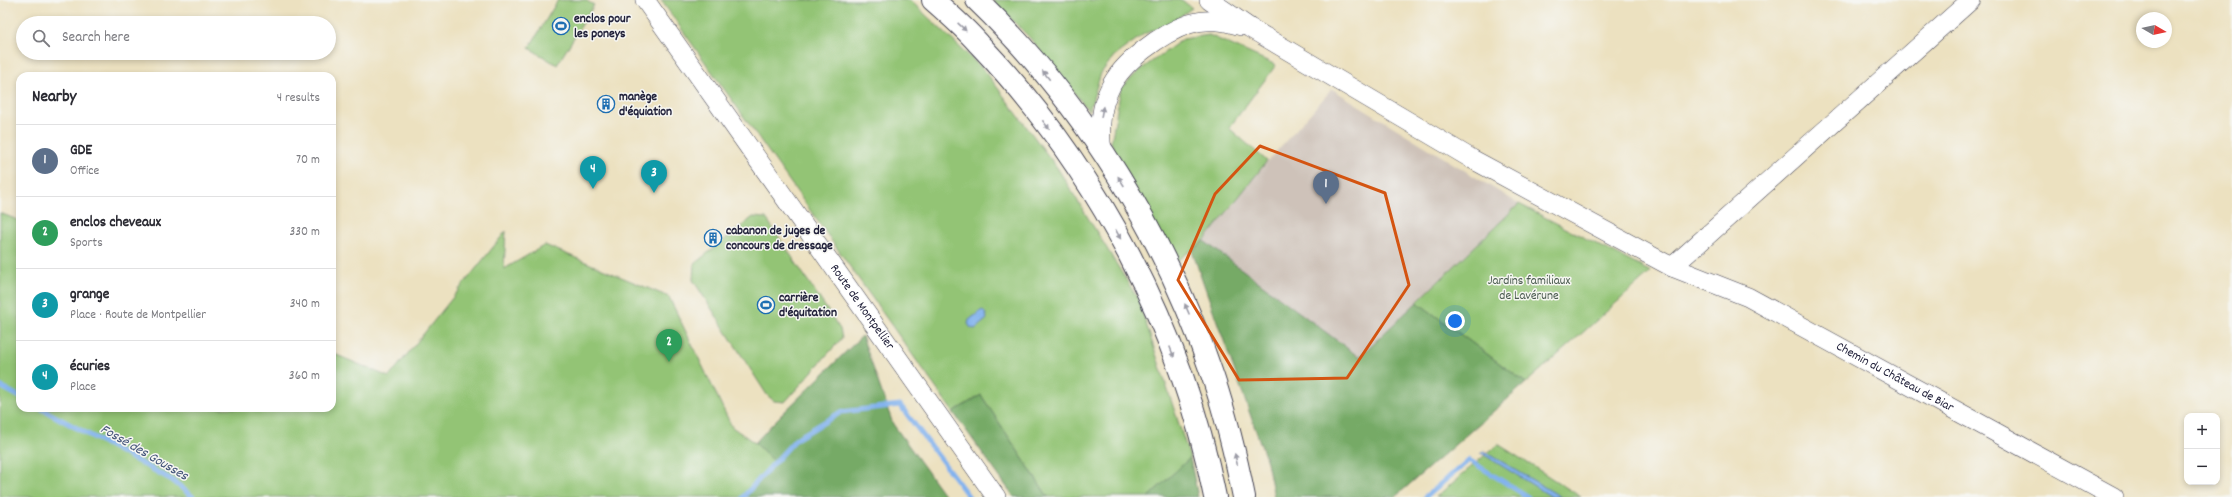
<!DOCTYPE html>
<html lang="en">
<head>
<meta charset="utf-8">
<style>
  :root { --surface:#fff; --page:#f2f2f3; --text:#2b2b33; --muted:#7c7c81; --line:#e1e1e2; --accent:#1a73e8 }
  body { margin:0; font-family:Dekko,sans-serif; background:var(--page); color:var(--text) }
  .controls { position:absolute; right:12px; bottom:12px; display:grid; overflow:hidden; border-radius:8px; box-shadow:0 2px 6px #0003 }
  .controls button { width:36px; height:36px; display:grid; place-items:center; padding:0; border:0; border-bottom:1px solid var(--line); background:var(--surface); color:var(--text); font:20px sans-serif }
  .compass { position:absolute; left:2136px; top:12px; width:36px; height:36px; border-radius:50%; background:var(--surface); box-shadow:0 2px 6px #0003; rotate:99deg }
  .you { position:absolute; left:1455px; top:321px; width:14px; height:14px; margin:-10px; border:3px solid #fff; border-radius:50%; background:#1a73e8; box-shadow:0 0 0 6px #1a73e833 }
  .badge { display:grid; place-items:center; width:26px; height:26px; border-radius:50%; background:var(--accent); color:#fff; font-size:13px; font-weight:700 }
  .pin { position:absolute; translate:-50% -33px; filter:drop-shadow(0 1px 2px #0008) }
  .pin::after { content:''; position:absolute; top:21px; width:14px; height:12px; background:inherit; clip-path:polygon(0 0,100% 0,50% 100%) }
  .list { margin:0; padding:0; list-style:none }
  h2 { display:flex; justify-content:space-between; align-items:center; height:52px; margin:0; padding:0 16px; font-size:17px }
  h2 small { font-size:13px; font-weight:400; color:var(--muted) }
  .list li { display:grid; grid-template-columns:26px 1fr auto; gap:12px; align-items:center; box-sizing:border-box; height:72px; padding:0 16px; border-top:1px solid var(--line) }
  .list b { display:block; font-size:15px; white-space:nowrap }
  .list p { margin:0; font-size:13px; white-space:nowrap; color:var(--muted) }
  .list em { font-size:13px; font-style:normal; color:var(--muted) }
  .icon { flex:none; width:22px; height:22px; fill:none; stroke:currentColor; stroke-width:2; stroke-linecap:round; stroke-linejoin:round }
  .map { position:relative; flex:none; width:2232px; height:497px; overflow:hidden }
  .search { position:absolute; background:var(--surface); box-shadow:0 2px 6px #0003; left:16px; top:16px; width:320px; height:44px; display:flex; align-items:center; gap:10px; box-sizing:border-box; padding:0 14px; border-radius:22px; color:var(--muted); font-size:15px }
  .panel { position:absolute; background:var(--surface); box-shadow:0 2px 6px #0003; left:16px; top:72px; width:320px; height:340px; border-radius:12px }
  .map>svg:first-child { display:block }
  .industrial { fill:#cec2b9 }
  .green { fill:#93c474; stroke:#5a7358 }
  .forest { fill:#76aa66; stroke:#4c6650 }
  .water { fill:#83b3ee; stroke:#526a94 }
  .lines { fill:none; stroke-linecap:round; stroke-linejoin:round }
  .stream { stroke:#83b3ee; stroke-width:5 }
  .minor-casing { stroke:#403f4f; stroke-width:20 }
  .major-casing { stroke:#403f4f; stroke-width:24 }
  .minor { stroke:#fff; stroke-width:19 }
  .major { stroke:#fff; stroke-width:22 }
  .oneway { fill:#9c9ca7 }
  .marked { fill:none; stroke:#d45411; stroke-width:3; stroke-linejoin:round }
  .labels { text-anchor:middle; dominant-baseline:central; stroke-width:3; stroke-linejoin:round; paint-order:stroke }
  .poi-label { font-size:13px; font-weight:bold; fill:#22223b; stroke:#f6f6f2; text-anchor:start }
  .park-label { font-size:13px; fill:#4a5b4f; stroke:#f6f6f2 }
  .street-label { font-size:13px; fill:#22223b; stroke:#f6f6f2 }
  .water-label { font-size:14px; font-style:italic; fill:#44557a; stroke:#f6f6f2 }
</style>
</head>
<body>
<div class="map">
<svg width="2232" height="497" viewBox="0 0 2232 497">
  <rect width="100%" height="100%" fill="#f6f6f2"/>
  <filter id="ink" filterUnits="userSpaceOnUse"><feTurbulence type="fractalNoise" baseFrequency=".025" numOctaves="2"/><feDisplacementMap in="SourceGraphic" scale="8" xChannelSelector="R" yChannelSelector="G"/><feConvolveMatrix kernelMatrix="1 2 1 2 8 2 1 2 1" color-interpolation-filters="sRGB"/></filter>
  <filter id="wash" filterUnits="userSpaceOnUse"><feTurbulence type="fractalNoise" baseFrequency=".012" numOctaves="4" result="noise"/><feDisplacementMap in="SourceGraphic" scale="16" xChannelSelector="R" yChannelSelector="G"/><feGaussianBlur stdDeviation="0.9" result="paint"/><feColorMatrix in="noise" values="0 0 0 0 0 0 0 0 0 0 0 0 0 0 0 0 0 1.4 0 .05"/><feComposite in="paint" operator="in"/></filter>
  <g filter="url(#wash)">
    <rect width="100%" height="100%" fill="#ece1c0"/>
    <path class="industrial" d="M1332 89 1519 204 1359 357 1204 241 1259 171Z"/>
    <g class="green">
      <path d="M558 0H585L594 5 557 65 529 48Z"/>
      <path d="M661 0H910L985 71 1058 169 1138 299 1190 458 1148 497H1048L981 395 953 412Z"/>
      <path d="M992 0H1182L1192 8 1171 23 1144 34 1114 56 1101 73 1089 111 1029 37Z"/>
      <path d="M1209 35 1276 65 1229 128 1267 161 1204 241 1174 263 1111 143 1121 88 1140 70 1183 39Z"/>
      <path d="M1519 204 1651 272 1526 383 1417 302Z"/>
      <path d="M0 213 20 221V408H332V353L389 377 506 231 504 269 545 245 669 297 732 427 755 443 776 462 744 497H0Z"/>
      <path d="M753 217 766 218 840 329 842 338 785 402 774 401 767 395 693 280 694 264Z"/>
      <path d="M1498 444 1581 497H1436Z"/>
    </g>
    <g class="forest">
      <path d="M1204 241 1359 357 1417 302 1526 383 1395 497H1274L1267 462 1192 251Z"/>
      <path d="M862 336 893 424 946 497H744L775 462 755 443 774 422Z"/>
      <path d="M981 395 1048 497H1014L953 412Z"/>
      <path d="M1190 458 1198 497H1148Z"/>
    </g>
    <g class="water">
      <path d="M982 310 986 314 987 319 975 329 971 328 968 324 969 320Z"/>
      <path d="M1484 451 1561 497H1552L1481 453Z"/>
    </g>
    <g class="lines">
      <g class="stream">
        <path d="M0 386 20 397"/>
        <path d="M40 408 172 480 193 497"/>
        <path d="M743 497 796 439 841 412 900 405 969 497"/>
        <path d="M1425 497 1469 460 1528 497"/>
      </g>
    </g>
  </g>
  <g filter="url(#ink)">
    <g class="lines">
      <defs>
        <g id="minor">
          <path id="s1" d="M645 0 996 497"/>
          <path d="M1209 0 1250 28 1472 159 1672 267 1971 0"/>
          <path d="M1102 151C1099 129 1100 108 1110 88 1122 62 1162 33 1189 24 1207 18 1224 21 1241 26"/>
          <path id="s2" d="M1672 267 1748 297 2114 497"/>
        </g>
        <g id="major">
          <path d="M933 0C949 14 965 28 979 44 1097 168 1182 329 1215 497"/>
          <path d="M977 0C1084 103 1166 237 1213 377 1226 416 1236 457 1244 497"/>
        </g>
      </defs>
      <use href="#minor" class="minor-casing"/>
      <use href="#major" class="major-casing"/>
      <use href="#minor" class="minor"/>
      <use href="#major" class="major"/>
    </g>
    <defs><path id="oneway-solid" d="M-6-.8H1V-3.2L6.5 0L1 3.2V.8H-6Z"/></defs>
    <g class="oneway">
      <use href="#oneway-solid" transform="translate(962 27) rotate(43)"/>
      <use href="#oneway-solid" transform="translate(1046 75) rotate(-128)"/>
      <use href="#oneway-solid" transform="translate(1102 112) rotate(-80)"/>
      <use href="#oneway-solid" transform="translate(1046 125) rotate(53)"/>
      <use href="#oneway-solid" transform="translate(1121 181) rotate(-123)"/>
      <use href="#oneway-solid" transform="translate(1118 234) rotate(61)"/>
      <use href="#oneway-solid" transform="translate(1187 309) rotate(-113)"/>
      <use href="#oneway-solid" transform="translate(1172 352) rotate(68)"/>
      <use href="#oneway-solid" transform="translate(1236 459) rotate(-103)"/>
    </g>
  </g>
  <path class="marked" d="M1260 146 1385 193 1409 285 1347 378 1239 380 1178 280 1215 194Z"/>
  <defs>
    <symbol id="stadium-ring" viewBox="-11 -11 22 22"><circle r="9.5" fill="#f6f6f2" stroke="#1f6fb2" stroke-width="1.5"/><path d="M0-5a6.5 5 0 1 0 0 10a6.5 5 0 1 0 0-10ZM-3.5-1.8h7v3.6h-7Z" fill="#1f6fb2"/></symbol>
    <symbol id="building-ring" viewBox="-11 -11 22 22"><circle r="9.5" fill="#f6f6f2" stroke="#1f6fb2" stroke-width="1.5"/><path d="M-4-6H4V6H1V3H-1V6H-4ZM-2.5-4.3h1.7v1.8h-1.7ZM.8-4.3h1.7v1.8H.8ZM-2.5-1h1.7V.8h-1.7ZM.8-1h1.7V.8H.8Z" fill="#1f6fb2"/></symbol>
  </defs>
  <g fill-rule="evenodd">
    <use href="#stadium-ring" x="551" y="16" width="20" height="20"/>
    <use href="#building-ring" x="596" y="94" width="20" height="20"/>
    <use href="#building-ring" x="703" y="228" width="20" height="20"/>
    <use href="#stadium-ring" x="756" y="295" width="20" height="20"/>
  </g>
  <g class="labels">
    <g class="poi-label">
      <text x="574" y="19">enclos pour<tspan x="574" dy="15">les poneys</tspan></text>
      <text x="619" y="97">manège<tspan x="619" dy="15">d'équiation</tspan></text>
      <text x="726" y="231">cabanon de juges de<tspan x="726" dy="15">concours de dressage</tspan></text>
      <text x="779" y="298">carrière<tspan x="779" dy="15">d'équitation</tspan></text>
    </g>
    <g class="park-label">
      <text x="1529" y="281">Jardins familiaux<tspan x="1529" dy="15">de Lavérune</tspan></text>
    </g>
    <g class="street-label">
      <text stroke="none"><textPath href="#s1" startOffset="376">Route de Montpellier</textPath></text>
      <text stroke="none"><textPath href="#s2" startOffset="249">Chemin du Château de Biar</textPath></text>
    </g>
    <g class="water-label">
      <text transform="translate(144 453) rotate(30)">Fossé des Gousses</text>
    </g>
  </g>
</svg>
<div class="controls">
<button>+</button>
<button>−</button>
</div>
<svg class="compass" viewBox="-18 -18 36 36"><path d="M0-13l5 13h-10z" fill="#e53935"/><path d="M0 13l5-13h-10z" fill="#7c7c81"/></svg>
<div class="you"></div>
<div class="pin badge" style="left:1326px;top:204px;background:#5c6f8a">1</div>
<div class="pin badge" style="left:669px;top:362px;background:#2e9e5b">2</div>
<div class="pin badge" style="left:654px;top:193px;background:#0f9aa8">3</div>
<div class="pin badge" style="left:593px;top:189px;background:#0f9aa8">4</div>
<div class="search"><svg class="icon" aria-label="search" viewBox="0 0 24 24"><circle cx="10" cy="10" r="6"/><path d="M15 15l6 6"/></svg>Search here</div>
<section class="panel">
<h2>Nearby<small>4 results</small></h2>
<ul class="list">
<li><span class="badge" style="background:#5c6f8a">1</span><div><b>GDE</b><p>Office</p></div><em>70 m</em></li>
<li><span class="badge" style="background:#2e9e5b">2</span><div><b>enclos cheveaux</b><p>Sports</p></div><em>330 m</em></li>
<li><span class="badge" style="background:#0f9aa8">3</span><div><b>grange</b><p>Place · Route de Montpellier</p></div><em>340 m</em></li>
<li><span class="badge" style="background:#0f9aa8">4</span><div><b>écuries</b><p>Place</p></div><em>360 m</em></li>
</ul>
</section>
</div>
</body>
</html>
